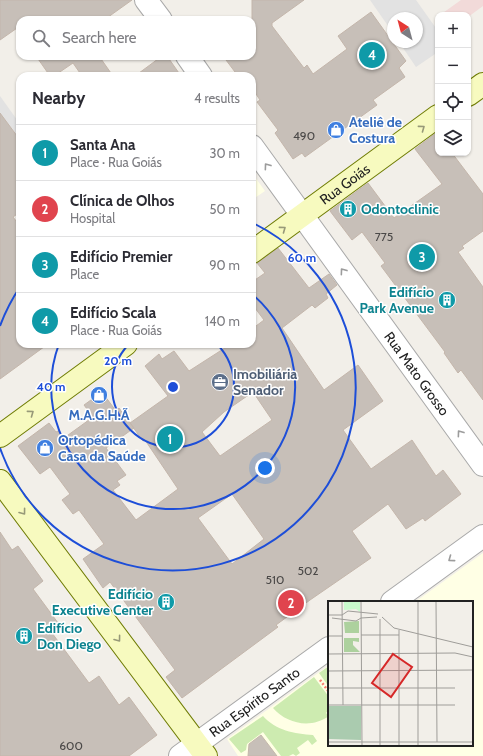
<!DOCTYPE html>
<html lang="en">
<head>
<meta charset="utf-8">
<style>
  :root { --surface:#fff; --page:#f2f2f3; --text:#2b2b33; --muted:#7c7c81; --line:#e1e1e2; --accent:#1a73e8 }
  body { margin:0; font-family:Cabin,sans-serif; background:var(--page); color:var(--text) }
  .controls { position:absolute; right:12px; top:12px; display:grid; overflow:hidden; border-radius:8px; box-shadow:0 1px 3px #0004 }
  .controls button { width:36px; height:36px; display:grid; place-items:center; padding:0; border:0; border-bottom:1px solid var(--line); background:var(--surface); color:var(--text); font:20px sans-serif }
  .compass { position:absolute; left:387px; top:12px; width:36px; height:36px; border-radius:50%; background:var(--surface); box-shadow:0 1px 3px #0004; rotate:324deg }
  .you { position:absolute; left:265px; top:468px; width:14px; height:14px; margin:-10px; border:3px solid #fff; border-radius:50%; background:#1a73e8; box-shadow:0 0 0 6px #1a73e833 }
  .badge { display:grid; place-items:center; width:26px; height:26px; border-radius:50%; background:var(--accent); color:#fff; font-size:13px; font-weight:700 }
  .pin { position:absolute; translate:-50% -50%; border:2px solid #fff; box-shadow:0 1px 4px #0006 }
  .list { margin:0; padding:0; list-style:none }
  h2 { display:flex; justify-content:space-between; align-items:center; height:52px; margin:0; padding:0 16px; font-size:17px }
  h2 small { font-size:13px; font-weight:400; color:var(--muted) }
  .list li { display:grid; grid-template-columns:26px 1fr auto; gap:12px; align-items:center; box-sizing:border-box; height:56px; padding:0 16px; border-top:1px solid var(--line) }
  .list b { display:block; font-size:15px; white-space:nowrap }
  .list p { margin:0; font-size:13px; white-space:nowrap; color:var(--muted) }
  .list em { font-size:13px; font-style:normal; color:var(--muted) }
  .icon { flex:none; width:22px; height:22px; fill:none; stroke:currentColor; stroke-width:2; stroke-linecap:round; stroke-linejoin:round }
  .map { position:relative; flex:none; width:483px; height:756px; overflow:hidden }
  .search { position:absolute; background:var(--surface); box-shadow:0 1px 3px #0004; left:16px; top:16px; width:240px; height:44px; display:flex; align-items:center; gap:10px; box-sizing:border-box; padding:0 14px; border-radius:12px; color:var(--muted); font-size:15px }
  .panel { position:absolute; background:var(--surface); box-shadow:0 1px 3px #0004; left:16px; top:72px; width:240px; height:276px; border-radius:12px }
  .map>svg:first-child { display:block }
  .commercial { fill:#f2dad9 }
  .education { fill:#ffffe5 }
  .grass { fill:#cdebb0 }
  .parking { fill:#e2e2e2 }
  .building { fill:#c7bfb8; stroke:#c4b6ab; fill-rule:evenodd }
  .lines { fill:none; stroke-linecap:round; stroke-linejoin:round }
  .tertiary-casing { stroke:#a9a9a9; stroke-width:24 }
  .secondary-casing { stroke:#707d05; stroke-width:24 }
  .path { stroke:#fa8072; stroke-width:2.5; stroke-dasharray:2 2; stroke-linecap:butt }
  .tertiary { stroke:#fff; stroke-width:22 }
  .secondary { stroke:#f7fabf; stroke-width:22 }
  .oneway { stroke:#979978 }
  .oneway2 { stroke:#9c9c9c }
  .ring { fill:none; stroke:#1d4ed8; stroke-width:2 }
  .labels { text-anchor:middle; dominant-baseline:central; stroke-width:3; stroke-linejoin:round; paint-order:stroke }
  .number-label { font-size:12px; fill:#4b4948 }
  .shop-label { font-size:14px; font-weight:bold; fill:#366cbe; stroke:#fff; text-anchor:start }
  .street-label { font-size:14px; fill:#222; stroke:#fff }
  .culture-label { font-size:14px; font-weight:bold; fill:#0d838f; stroke:#fff; text-anchor:start }
  .service-label { font-size:14px; font-weight:bold; fill:#4e5e75; stroke:#fff; text-anchor:start }
  .inset-road { fill:none; stroke:#9f9d99; stroke-width:1 }
  .view { fill:#d62828; fill-opacity:0.15; stroke:#d62828; stroke-width:2 }
  .inset-edge { fill:none; stroke:#222; stroke-width:2 }
  .centre { fill:#1d4ed8; stroke:#fff; stroke-width:2 }
  .ring-label { font-size:12px; text-anchor:middle; font-weight:bold; fill:#1d4ed8; stroke:#fff; stroke-width:3; stroke-linejoin:round; paint-order:stroke }
</style>
</head>
<body>
<div class="map">
<svg width="483" height="756" viewBox="0 0 483 756">
  <rect width="100%" height="100%" fill="#f2efe9"/>
  <path class="commercial" d="M461 0H483V6L468 17V15H440Z"/>
  <g class="education">
    <path d="M252 173 265 191 252 200Z"/>
    <path d="M483 553V756H238L227 739 329 665V745H472V602H415Z"/>
  </g>
  <g class="grass">
    <path d="M329 666V687L319 673Z"/>
    <path d="M314 677 329 697V709L326 713 329 716C311 729 287 724 273 708Z"/>
    <path d="M263 716C275 730 295 734 313 735L317 741 312 745 308 740 297 748 300 753 296 756 293 754 289 756H281L263 732 247 744 246 750 241 753 229 739Z"/>
  </g>
  <g class="parking">
    <path d="M370 0H416L438 31V52L416 67 399 42H417V18H393V33Z"/>
    <path d="M0 96 20 124V194L0 166Z"/>
  </g>
  <g class="building">
    <path d="M0 0H132L104 20H20V26L0 40Z"/>
    <path d="M252 0H304L272 23V26L304 68 307 65 313 74 347 49 338 36 371 12 406 61 399 68 405 77 373 100 377 105 305 157 302 153 293 159 275 133 278 130 257 102 260 100 252 88V76H238L223 56H252Z"/>
    <path d="M36 56H99L113 76H82L73 63 54 76H50Z"/>
    <path d="M162 56H167L181 76H135Z"/>
    <path d="M0 113 20 140V212L13 217 20 226V344H48L0 379Z"/>
    <path d="M436 133 438 135V153H452L483 194V231L462 246 464 248 458 252 483 287V400L461 370 458 373 444 353 445 352 381 266 385 263 362 232 352 240 330 211 368 183 394 218 442 184 415 149Z"/>
    <path d="M278 248 309 288 329 274 337 285 326 294 328 298 315 308 312 305 282 328 324 390 358 365 383 401 343 430 371 469 412 440 436 476 443 470 461 494 425 521 423 518 406 529 388 504 352 531 371 558 310 600 276 625 278 627 182 698 166 677 175 670 110 582 103 588 83 559 104 544 79 510 73 514 62 500 70 494 50 467 40 474 18 446 49 423 56 432 58 431 64 438 93 417 84 405 102 392 116 411 119 408 134 428 106 448 126 475 117 481 120 485 113 490 136 520 178 489 145 440 143 441 130 423 168 396 145 366 159 354 162 359 174 351 189 371 231 344H252V329L264 320 252 304V282L265 273 257 263ZM253 392 272 420 220 456 202 432 224 412ZM232 494 264 539 232 564 198 518Z"/>
    <path d="M0 532 12 550 18 546 43 581 33 589 61 627 52 633 89 683 99 676 119 705 129 697 157 735 129 756H0Z"/>
    <path d="M261 735 277 756H248L249 744Z"/>
  </g>
  <g class="lines">
    <defs>
      <g id="tertiary">
        <path d="M146 0 161 20"/>
        <path d="M187 56 201 76"/>
        <path id="s1" d="M252 146 483 465"/>
        <path d="M392 602 483 536"/>
        <path id="s2" d="M180 756 329 648"/>
      </g>
      <g id="secondary">
        <path d="M468 95 483 84"/>
        <path id="s3" d="M252 252 438 116"/>
        <path d="M0 436 126 344"/>
        <path d="M0 481 206 756"/>
      </g>
    </defs>
    <use href="#tertiary" class="tertiary-casing"/>
    <use href="#secondary" class="secondary-casing"/>
    <path class="path" d="M320 680 329 692"/>
    <use href="#tertiary" class="tertiary"/>
    <use href="#secondary" class="secondary"/>
  </g>
  <defs><path id="oneway-chevron" d="M-2-3.5L2.5 0L-2 3.5" fill="none" stroke-width="1.6" stroke-linecap="round" stroke-linejoin="round"/></defs>
  <g class="oneway">
    <use href="#oneway-chevron" transform="translate(422 128) rotate(-36)"/>
    <use href="#oneway-chevron" transform="translate(283 229) rotate(-36)"/>
    <use href="#oneway-chevron" transform="translate(31 413) rotate(-36)"/>
    <use href="#oneway-chevron" transform="translate(23 512) rotate(53)"/>
    <use href="#oneway-chevron" transform="translate(118 639) rotate(53)"/>
  </g>
  <g class="oneway2">
    <use href="#oneway-chevron" transform="translate(267 166) rotate(-126)"/>
    <use href="#oneway-chevron" transform="translate(343 271) rotate(-126)"/>
    <use href="#oneway-chevron" transform="translate(460 433) rotate(-126)"/>
    <use href="#oneway-chevron" transform="translate(451 559) rotate(144)"/>
  </g>
  <g class="ring">
    <path d="M217 344A61 61 0 1 1 129 344"/>
    <path d="M252 294A122 122 0 1 1 59 344"/>
    <path d="M0 326A183 183 0 0 1 20 287M253 223A183 183 0 1 1 0 448"/>
  </g>
  <defs>
    <symbol id="shop-disc" viewBox="-11 -11 22 22"><circle r="9.5" fill="#3f7fe0" stroke="#fff"/><path d="M-5-2.5h2.3a2.7 3.5 0 0 1 5.4 0H5L5.5 6h-11ZM-1.5-2.5h3a1.5 2.3 0 0 0-3 0Z" fill="#fff"/></symbol>
    <symbol id="building-disc" viewBox="-11 -11 22 22"><circle r="9.5" fill="#0f9aa8" stroke="#fff"/><path d="M-4-6H4V6H1V3H-1V6H-4ZM-2.5-4.3h1.7v1.8h-1.7ZM.8-4.3h1.7v1.8H.8ZM-2.5-1h1.7V.8h-1.7ZM.8-1h1.7V.8H.8Z" fill="#fff"/></symbol>
    <symbol id="office-disc" viewBox="-11 -11 22 22"><circle r="9.5" fill="#5c6f8a" stroke="#fff"/><path d="M-6-3h4V-5.5h4V-3h4V5H-6ZM-1-4.5V-3h2v-1.5ZM-6 0V1H6V0Z" fill="#fff"/></symbol>
  </defs>
  <g fill-rule="evenodd">
    <use href="#shop-disc" x="326" y="120" width="20" height="20"/>
    <use href="#building-disc" x="338" y="199" width="20" height="20"/>
    <use href="#building-disc" x="437" y="290" width="20" height="20"/>
    <use href="#office-disc" x="210" y="372" width="20" height="20"/>
    <use href="#shop-disc" x="89" y="385" width="20" height="20"/>
    <use href="#shop-disc" x="35" y="438" width="20" height="20"/>
    <use href="#building-disc" x="156" y="592" width="20" height="20"/>
    <use href="#building-disc" x="14" y="626" width="20" height="20"/>
  </g>
  <g class="labels">
    <g class="number-label">
      <text x="304" y="135">490</text>
      <text x="384" y="236">775</text>
      <text x="308" y="570">502</text>
      <text x="275" y="579">510</text>
      <text x="71" y="745">600</text>
    </g>
    <g class="shop-label">
      <text x="349" y="122">Ateliê de<tspan x="349" dy="16">Costura</tspan></text>
      <text x="99" y="415" text-anchor="middle">M.A.G.H.Ã</text>
      <text x="58" y="440">Ortopédica<tspan x="58" dy="16">Casa da Saúde</tspan></text>
    </g>
    <g class="street-label">
      <text stroke="none"><textPath href="#s3" startOffset="115">Rua Goiás</textPath></text>
      <text stroke="none"><textPath href="#s1" startOffset="281">Rua Mato Grosso</textPath></text>
      <text stroke="none"><textPath href="#s2" startOffset="92">Rua Espírito Santo</textPath></text>
    </g>
    <g class="culture-label">
      <text x="361" y="209">Odontoclinic</text>
      <text x="434" y="292" text-anchor="end">Edifício<tspan x="434" dy="16">Park Avenue</tspan></text>
      <text x="153" y="594" text-anchor="end">Edifício<tspan x="153" dy="16">Executive Center</tspan></text>
      <text x="37" y="628">Edifício<tspan x="37" dy="16">Don Diego</tspan></text>
    </g>
    <g class="service-label">
      <text x="233" y="374">Imobiliária<tspan x="233" dy="16">Senador</tspan></text>
    </g>
  </g>
  <g transform="translate(328 601)">
    <rect width="145" height="145" fill="#f2efe9"/>
    <path d="M31 20V32H17L16 21ZM16 37H31V41L25 40V44L32 51H16Z" fill="#add19e"/>
    <path d="M0 105H33V139L0 138Z" fill="#aacbaf"/>
    <path d="M16 0H32V11L28 8 16 9Z" fill="#c8facc"/>
    <path class="inset-road" d="M14 0 15 104M33 0 34 145M90 0V32M108 0 109 141M0 14H14L20 10 50 13M54 16 66 27 145 46M4 17 28 20 33 17 49 16M52 18V145M71 29V145M90 32V145M33 34H71M0 35H14M0 53 127 52 145 56M0 70 145 69M0 87H127M0 104H127M0 141H145"/>
    <path class="view" d="M65 53 84 66 63 96 44 82Z"/>
    <rect width="145" height="145" class="inset-edge"/>
  </g>
  <circle cx="173" cy="387" r="6" class="centre"/>
  <g class="ring-label">
    <text x="302" y="262">60 m</text>
    <text x="118" y="365">20 m</text>
    <text x="51" y="391">40 m</text>
  </g>
</svg>
<div class="controls">
<button>+</button>
<button>−</button>
<button><svg class="icon" aria-label="locate" viewBox="0 0 24 24"><circle cx="12" cy="12" r="6"/><path d="M12 2v4M12 18v4M2 12h4M18 12h4"/></svg></button>
<button><svg class="icon" aria-label="layers" viewBox="0 0 24 24"><path d="M12 4l9 5-9 5-9-5zM3 14l9 5 9-5"/></svg></button>
</div>
<svg class="compass" viewBox="-18 -18 36 36"><path d="M0-13l5 13h-10z" fill="#e53935"/><path d="M0 13l5-13h-10z" fill="#7c7c81"/></svg>
<div class="you"></div>
<div class="pin badge" style="left:170px;top:439px;background:#0f9aa8">1</div>
<div class="pin badge" style="left:291px;top:603px;background:#e0444e">2</div>
<div class="pin badge" style="left:422px;top:257px;background:#0f9aa8">3</div>
<div class="pin badge" style="left:372px;top:55px;background:#0f9aa8">4</div>
<div class="search"><svg class="icon" aria-label="search" viewBox="0 0 24 24"><circle cx="10" cy="10" r="6"/><path d="M15 15l6 6"/></svg>Search here</div>
<section class="panel">
<h2>Nearby<small>4 results</small></h2>
<ul class="list">
<li><span class="badge" style="background:#0f9aa8">1</span><div><b>Santa Ana</b><p>Place · Rua Goiás</p></div><em>30 m</em></li>
<li><span class="badge" style="background:#e0444e">2</span><div><b>Clínica de Olhos</b><p>Hospital</p></div><em>50 m</em></li>
<li><span class="badge" style="background:#0f9aa8">3</span><div><b>Edifício Premier</b><p>Place</p></div><em>90 m</em></li>
<li><span class="badge" style="background:#0f9aa8">4</span><div><b>Edifício Scala</b><p>Place · Rua Goiás</p></div><em>140 m</em></li>
</ul>
</section>
</div>
</body>
</html>
